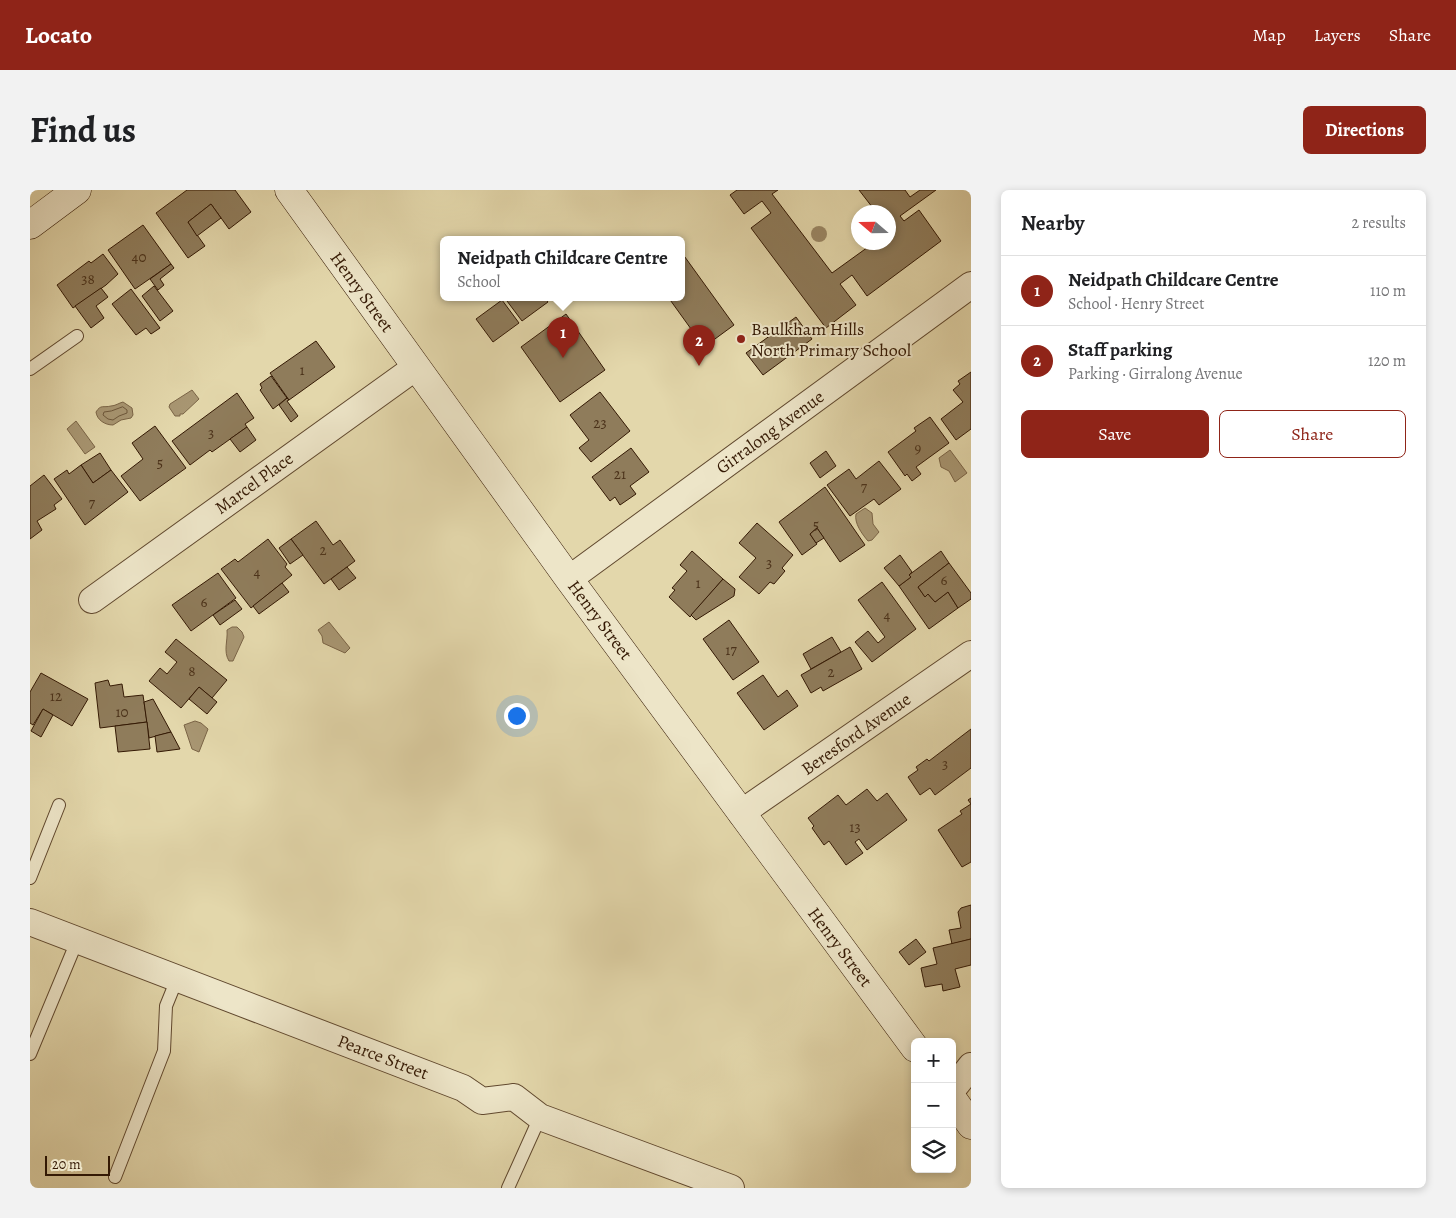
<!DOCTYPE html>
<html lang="en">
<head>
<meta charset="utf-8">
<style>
  :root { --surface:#fff; --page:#f2f2f2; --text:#202124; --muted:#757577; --line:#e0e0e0; --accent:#8f2418 }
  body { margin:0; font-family:Alegreya,serif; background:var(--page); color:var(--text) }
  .controls { position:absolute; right:15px; bottom:15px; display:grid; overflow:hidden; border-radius:8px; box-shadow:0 2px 8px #0003 }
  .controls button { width:45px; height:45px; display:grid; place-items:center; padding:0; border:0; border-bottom:1px solid var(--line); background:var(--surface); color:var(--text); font:25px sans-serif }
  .compass { position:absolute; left:821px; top:15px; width:45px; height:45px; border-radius:50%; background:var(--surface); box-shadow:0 2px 8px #0003; rotate:290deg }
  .scale { position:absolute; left:15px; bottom:12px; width:65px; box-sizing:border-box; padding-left:5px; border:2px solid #341904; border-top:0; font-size:14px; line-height:18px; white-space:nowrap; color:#341904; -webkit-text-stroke:4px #ede5c8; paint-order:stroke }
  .you { position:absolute; left:486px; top:525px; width:18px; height:18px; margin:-12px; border:4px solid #fff; border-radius:50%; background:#1a73e8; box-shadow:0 0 0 8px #1a73e833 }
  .badge { display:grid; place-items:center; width:32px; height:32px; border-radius:50%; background:var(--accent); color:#fff; font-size:16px; font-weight:700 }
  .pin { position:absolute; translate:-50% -41px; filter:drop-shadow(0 1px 2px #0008) }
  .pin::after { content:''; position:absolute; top:26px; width:18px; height:15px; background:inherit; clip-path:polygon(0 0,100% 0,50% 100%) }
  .popup { position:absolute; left:410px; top:46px; width:245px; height:65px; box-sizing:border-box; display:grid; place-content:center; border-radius:8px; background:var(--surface); filter:drop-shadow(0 1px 4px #0005); font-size:16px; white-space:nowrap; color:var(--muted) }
  .popup b { font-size:19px; color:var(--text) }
  .popup::after { content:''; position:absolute; left:50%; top:100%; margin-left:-10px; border:10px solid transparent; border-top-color:var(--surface) }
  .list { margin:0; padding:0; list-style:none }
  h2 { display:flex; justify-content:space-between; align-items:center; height:65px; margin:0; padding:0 20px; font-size:21px }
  h2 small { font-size:16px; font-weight:400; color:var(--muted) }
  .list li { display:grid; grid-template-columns:32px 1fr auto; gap:15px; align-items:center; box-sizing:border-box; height:70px; padding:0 20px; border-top:1px solid var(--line) }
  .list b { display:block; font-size:19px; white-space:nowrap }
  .list p { margin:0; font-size:16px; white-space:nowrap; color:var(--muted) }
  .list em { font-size:16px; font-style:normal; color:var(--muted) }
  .actions { display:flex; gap:10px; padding:15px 20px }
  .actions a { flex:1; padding:11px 0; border:1px solid var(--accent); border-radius:8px; text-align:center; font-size:18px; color:var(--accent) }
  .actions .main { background:var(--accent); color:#fff }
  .icon { flex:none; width:28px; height:28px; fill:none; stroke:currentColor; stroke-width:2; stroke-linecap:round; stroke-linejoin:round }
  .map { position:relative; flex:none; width:941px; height:998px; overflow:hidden; border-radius:8px }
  header { display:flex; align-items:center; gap:30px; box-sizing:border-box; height:70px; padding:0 25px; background:var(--accent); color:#fff }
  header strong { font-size:24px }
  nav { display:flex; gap:28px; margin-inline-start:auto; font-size:18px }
  .intro { display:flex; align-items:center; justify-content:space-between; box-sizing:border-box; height:120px; padding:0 30px }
  h1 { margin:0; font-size:35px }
  .button { padding:12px 22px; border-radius:8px; background:var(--accent); color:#fff; font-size:18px; font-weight:700 }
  main { display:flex; gap:30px; padding:0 30px }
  aside { flex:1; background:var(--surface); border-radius:8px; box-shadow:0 2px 8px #0003 }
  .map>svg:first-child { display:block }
  .water { fill:#a89672; stroke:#7a6446 }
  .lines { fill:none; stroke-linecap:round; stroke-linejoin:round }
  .shore { stroke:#6e583b; stroke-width:1 }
  .building { fill:#8f7c5b; stroke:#341904 }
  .lane-casing { stroke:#60482e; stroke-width:14 }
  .street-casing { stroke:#60482e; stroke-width:28 }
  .secondary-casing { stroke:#341904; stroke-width:29 }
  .lane { stroke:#ede5c8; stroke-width:12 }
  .street { stroke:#ede5c8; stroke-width:26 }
  .secondary { stroke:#ede5c8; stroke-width:28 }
  .tree { fill:#9b8866 }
  .poi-dot { fill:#8f2418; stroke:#ede5c8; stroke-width:2 }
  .labels { text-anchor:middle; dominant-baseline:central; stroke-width:4; stroke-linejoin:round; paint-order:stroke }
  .number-label { font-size:15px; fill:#4b321a }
  .street-label { font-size:18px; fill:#341904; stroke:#ede5c8 }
  .poi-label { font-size:18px; fill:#341904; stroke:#ede5c8; text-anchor:start }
</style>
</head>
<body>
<header>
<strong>Locato</strong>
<nav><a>Map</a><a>Layers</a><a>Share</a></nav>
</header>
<div class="intro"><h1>Find us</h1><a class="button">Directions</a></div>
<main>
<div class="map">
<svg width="941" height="998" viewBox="0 0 941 998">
  <rect width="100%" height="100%" fill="#e3d7ab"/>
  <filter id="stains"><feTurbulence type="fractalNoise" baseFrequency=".004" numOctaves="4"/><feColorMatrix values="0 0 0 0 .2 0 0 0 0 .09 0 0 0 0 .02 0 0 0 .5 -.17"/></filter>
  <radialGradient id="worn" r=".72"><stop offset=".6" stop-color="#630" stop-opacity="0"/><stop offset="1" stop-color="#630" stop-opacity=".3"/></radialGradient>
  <g class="water">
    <path d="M162 200 169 209 153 224H150V226H145L139 217 140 214Z"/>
    <path d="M93 212 102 218 103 225 101 228 91 230 83 235C75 235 67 230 66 222 71 214 73 218 81 216 85 216 89 213 93 212Z"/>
    <path d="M46 231 65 257 55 264 37 239Z"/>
    <path d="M920 260 937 283 925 292 919 281 911 277 909 268Z"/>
    <path d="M835 318 842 323 843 334 849 342 842 350 838 351C832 344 824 333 826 324Z"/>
    <path d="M299 432 320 458 315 463 293 453 292 446 288 440Z"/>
    <path d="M202 437H207L212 442 214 447 203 471H199C193 461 198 451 197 440Z"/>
    <path d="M165 531 171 533 178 539 169 562 162 559 154 535Z"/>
  </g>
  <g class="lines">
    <path class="shore" d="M93 217 97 220V223L89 226 83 230 78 229 73 225 74 222 81 221Z"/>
  </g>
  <g class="building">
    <path d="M157 0H205L221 22 199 39 181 14 158 32 175 56 158 68 126 23Z"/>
    <path d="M707 0H748L742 4 802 83 845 52H858V22H846L829 0H875L880 7 890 0H906L870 26 874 31 889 20 911 51 837 106 822 85 810 94 826 115 796 138 721 38 741 23 732 11 714 24 700 5Z"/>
    <path d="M181 14 191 28 167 46 158 32Z"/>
    <path d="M113 35 141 74 105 99 78 60Z"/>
    <path d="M652 63 704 135 674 157 638 107H652Z"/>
    <path d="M73 64 88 84 76 95 43 118 27 95 59 71 61 73Z"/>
    <path d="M141 74 144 78 130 89 134 95 128 100 120 89Z"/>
    <path d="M124 96 143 121 130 131 112 106Z"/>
    <path d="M71 98 78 107 66 116 74 128 61 138 45 116Z"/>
    <path d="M101 99 130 138 121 144 116 138 106 145 82 114Z"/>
    <path d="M474 107H514L518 112 492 131Z"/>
    <path d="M472 110 489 133 463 152 446 129Z"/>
    <path d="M536 124 575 180 530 212 491 157Z"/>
    <path d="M766 127 782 149 733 185 716 163Z"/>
    <path d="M286 151 305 177 259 210 240 183Z"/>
    <path d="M941 182V239L926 250 911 229 933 212 923 200 930 194 928 191Z"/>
    <path d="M241 186 257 208 243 219 230 200 232 198 230 194Z"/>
    <path d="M570 202 600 241 561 272 549 258 559 250 540 225Z"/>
    <path d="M207 203 224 228 215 234 217 237 182 262 180 260 160 275 142 251Z"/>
    <path d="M257 208 259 210 257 211 268 226 261 232 249 215Z"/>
    <path d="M900 227 919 253 886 277 891 284 882 291 877 284 875 286 858 262 886 241 884 238Z"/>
    <path d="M125 236 156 278 110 311 91 286 113 269 102 253Z"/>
    <path d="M217 237 226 250 210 262 200 249Z"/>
    <path d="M601 258 619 282 600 296 606 304 590 315 585 307 580 311 562 287Z"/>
    <path d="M796 261 806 276 790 288 780 273Z"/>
    <path d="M70 263 81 280 63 293 51 275Z"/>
    <path d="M849 271 871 299 849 315 844 309 820 326 797 295 819 279 826 289Z"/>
    <path d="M51 275 63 293 81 280 98 302 55 335 24 289 37 280 39 284Z"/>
    <path d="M14 285 32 309 24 315 26 319 7 331 12 340 0 349V296Z"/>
    <path d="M795 297 835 355 810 372 787 338 780 344 787 354 772 365 749 332Z"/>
    <path d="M286 331 303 355 310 350 325 371 294 394 261 349Z"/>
    <path d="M727 333 763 365 752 378 755 381 744 394 740 392 729 404 709 387 726 368 709 353Z"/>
    <path d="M787 338 794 348 786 353 780 344Z"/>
    <path d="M238 349 257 374 255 377 262 385 221 418 191 379 205 369 208 372Z"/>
    <path d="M261 349 273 365 260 374 249 358Z"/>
    <path d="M662 361 693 389 660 427 639 407 645 400 642 398 657 381 650 375Z"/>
    <path d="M911 361 919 373 888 397 895 407 898 404 905 412 918 402 928 418 899 439 869 396 881 387 879 385Z"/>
    <path d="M870 365 882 382 879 385 881 387 869 396 854 378Z"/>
    <path d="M919 373 941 403V409L928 418 918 402 905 412 898 404 895 407 888 397Z"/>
    <path d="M317 377 326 388 309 400 301 389Z"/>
    <path d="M188 383 206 408 161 441 142 415Z"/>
    <path d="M693 389 705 399 704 406 666 430 661 425Z"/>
    <path d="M852 392 886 439 842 472 825 452 838 441 848 453 855 447 828 410Z"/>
    <path d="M252 393 259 402 229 424 223 416Z"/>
    <path d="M205 410 212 419 190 435 183 425Z"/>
    <path d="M699 430 729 472 703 490 673 449Z"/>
    <path d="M802 447 811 462 781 479 773 464Z"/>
    <path d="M146 449 197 490 182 508 169 497 151 518 119 491 130 478 137 484 147 472 135 462Z"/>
    <path d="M820 457 832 479 793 501 791 497 781 503 771 485Z"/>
    <path d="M11 483 58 509 42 536 13 519 3 535 0 533V502Z"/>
    <path d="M733 485 748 507 757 500 768 516 734 540 707 503Z"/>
    <path d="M78 490 80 496 92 494 94 507 113 505 117 532 70 538 65 493Z"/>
    <path d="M169 497 187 512 177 524 159 509Z"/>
    <path d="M123 509 141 542 119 548 114 512Z"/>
    <path d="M13 519 23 525 11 547 1 541Z"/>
    <path d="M117 532 120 559 88 562 85 536Z"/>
    <path d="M941 539V578L905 605 900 598 890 605 878 587 888 580 886 577 897 569 899 571Z"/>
    <path d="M141 542 150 559 127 562 125 546Z"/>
    <path d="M837 599 847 611 857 603 877 630 837 660 829 649 825 652 833 663 816 675 799 651 794 655 782 638 784 636 778 628 808 605 816 615Z"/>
    <path d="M941 608V672L932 677 908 640 932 624 930 621 941 614 938 610Z"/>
    <path d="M941 715V749L922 754 919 740 931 738 928 722 931 718Z"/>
    <path d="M886 749 896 762 879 775 869 762Z"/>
    <path d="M941 749V775L925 779 930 797 913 801 912 794 895 797 891 778 907 774 903 758Z"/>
  </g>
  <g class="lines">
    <defs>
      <g id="lane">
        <path d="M0 179 47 146"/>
        <path d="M0 688 29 615"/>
        <path d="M0 864 47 751"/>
        <path d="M85 987 134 861 136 816 147 789"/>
        <path d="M478 998 510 927"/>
      </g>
      <g id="street">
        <path d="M539 389 941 95"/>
        <path d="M62 410 386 177"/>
        <path d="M711 623 941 464"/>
        <path d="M0 732 433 898 452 911 484 907 510 927 701 998"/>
        <path d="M922 900 941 876"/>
      </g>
      <g id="secondary">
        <path d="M259 0 539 389 885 858"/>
        <path d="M0 35 47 0"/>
        <path d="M922 908 941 935"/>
      </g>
    </defs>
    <use href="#lane" class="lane-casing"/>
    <use href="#street" class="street-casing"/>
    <use href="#secondary" class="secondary-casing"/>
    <use href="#lane" class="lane"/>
    <use href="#street" class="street"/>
    <use href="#secondary" class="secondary"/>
  </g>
  <circle class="tree" cx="789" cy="44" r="8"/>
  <circle class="poi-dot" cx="711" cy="149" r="5"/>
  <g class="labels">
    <g class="number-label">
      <text x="109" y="67">40</text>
      <text x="58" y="89">38</text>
      <text x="272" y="180">1</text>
      <text x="570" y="233">23</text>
      <text x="181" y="243">3</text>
      <text x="888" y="258">9</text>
      <text x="130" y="273">5</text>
      <text x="590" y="284">21</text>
      <text x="834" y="297">7</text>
      <text x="62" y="313">7</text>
      <text x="786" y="335">5</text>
      <text x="293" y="360">2</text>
      <text x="739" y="373">3</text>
      <text x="227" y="382">4</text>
      <text x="914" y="390">6</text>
      <text x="668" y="393">1</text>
      <text x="174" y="412">6</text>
      <text x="857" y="425">4</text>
      <text x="701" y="460">17</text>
      <text x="162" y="481">8</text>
      <text x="801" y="482">2</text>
      <text x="26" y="506">12</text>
      <text x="92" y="522">10</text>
      <text x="915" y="574">3</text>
      <text x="825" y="637">13</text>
    </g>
    <g class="street-label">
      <text transform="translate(332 102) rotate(54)">Henry Street</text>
      <text transform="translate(740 242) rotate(-36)">Girralong Avenue</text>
      <text transform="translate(224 293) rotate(-36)">Marcel Place</text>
      <text transform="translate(570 430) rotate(53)">Henry Street</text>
      <text transform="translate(826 544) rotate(-35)">Beresford Avenue</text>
      <text transform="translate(810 757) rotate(53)">Henry Street</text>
      <text transform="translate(353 867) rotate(21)">Pearce Street</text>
    </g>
    <g class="poi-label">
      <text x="721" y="139">Baulkham Hills<tspan x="721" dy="21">North Primary School</tspan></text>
    </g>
  </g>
  <rect width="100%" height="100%" filter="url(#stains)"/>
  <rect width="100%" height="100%" fill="url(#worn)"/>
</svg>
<div class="controls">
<button>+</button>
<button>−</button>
<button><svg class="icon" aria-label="layers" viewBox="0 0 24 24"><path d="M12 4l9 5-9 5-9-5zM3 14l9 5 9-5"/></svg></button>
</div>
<svg class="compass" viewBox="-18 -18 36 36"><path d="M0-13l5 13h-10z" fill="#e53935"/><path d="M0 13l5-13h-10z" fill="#757577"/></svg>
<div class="scale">20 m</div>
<div class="you"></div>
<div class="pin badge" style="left:533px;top:168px">1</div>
<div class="popup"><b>Neidpath Childcare Centre</b>School</div>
<div class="pin badge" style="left:669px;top:176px">2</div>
</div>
<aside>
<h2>Nearby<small>2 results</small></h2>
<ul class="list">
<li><span class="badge">1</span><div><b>Neidpath Childcare Centre</b><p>School · Henry Street</p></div><em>110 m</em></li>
<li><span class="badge">2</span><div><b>Staff parking</b><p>Parking · Girralong Avenue</p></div><em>120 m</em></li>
</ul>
<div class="actions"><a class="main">Save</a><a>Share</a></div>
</aside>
</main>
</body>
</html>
